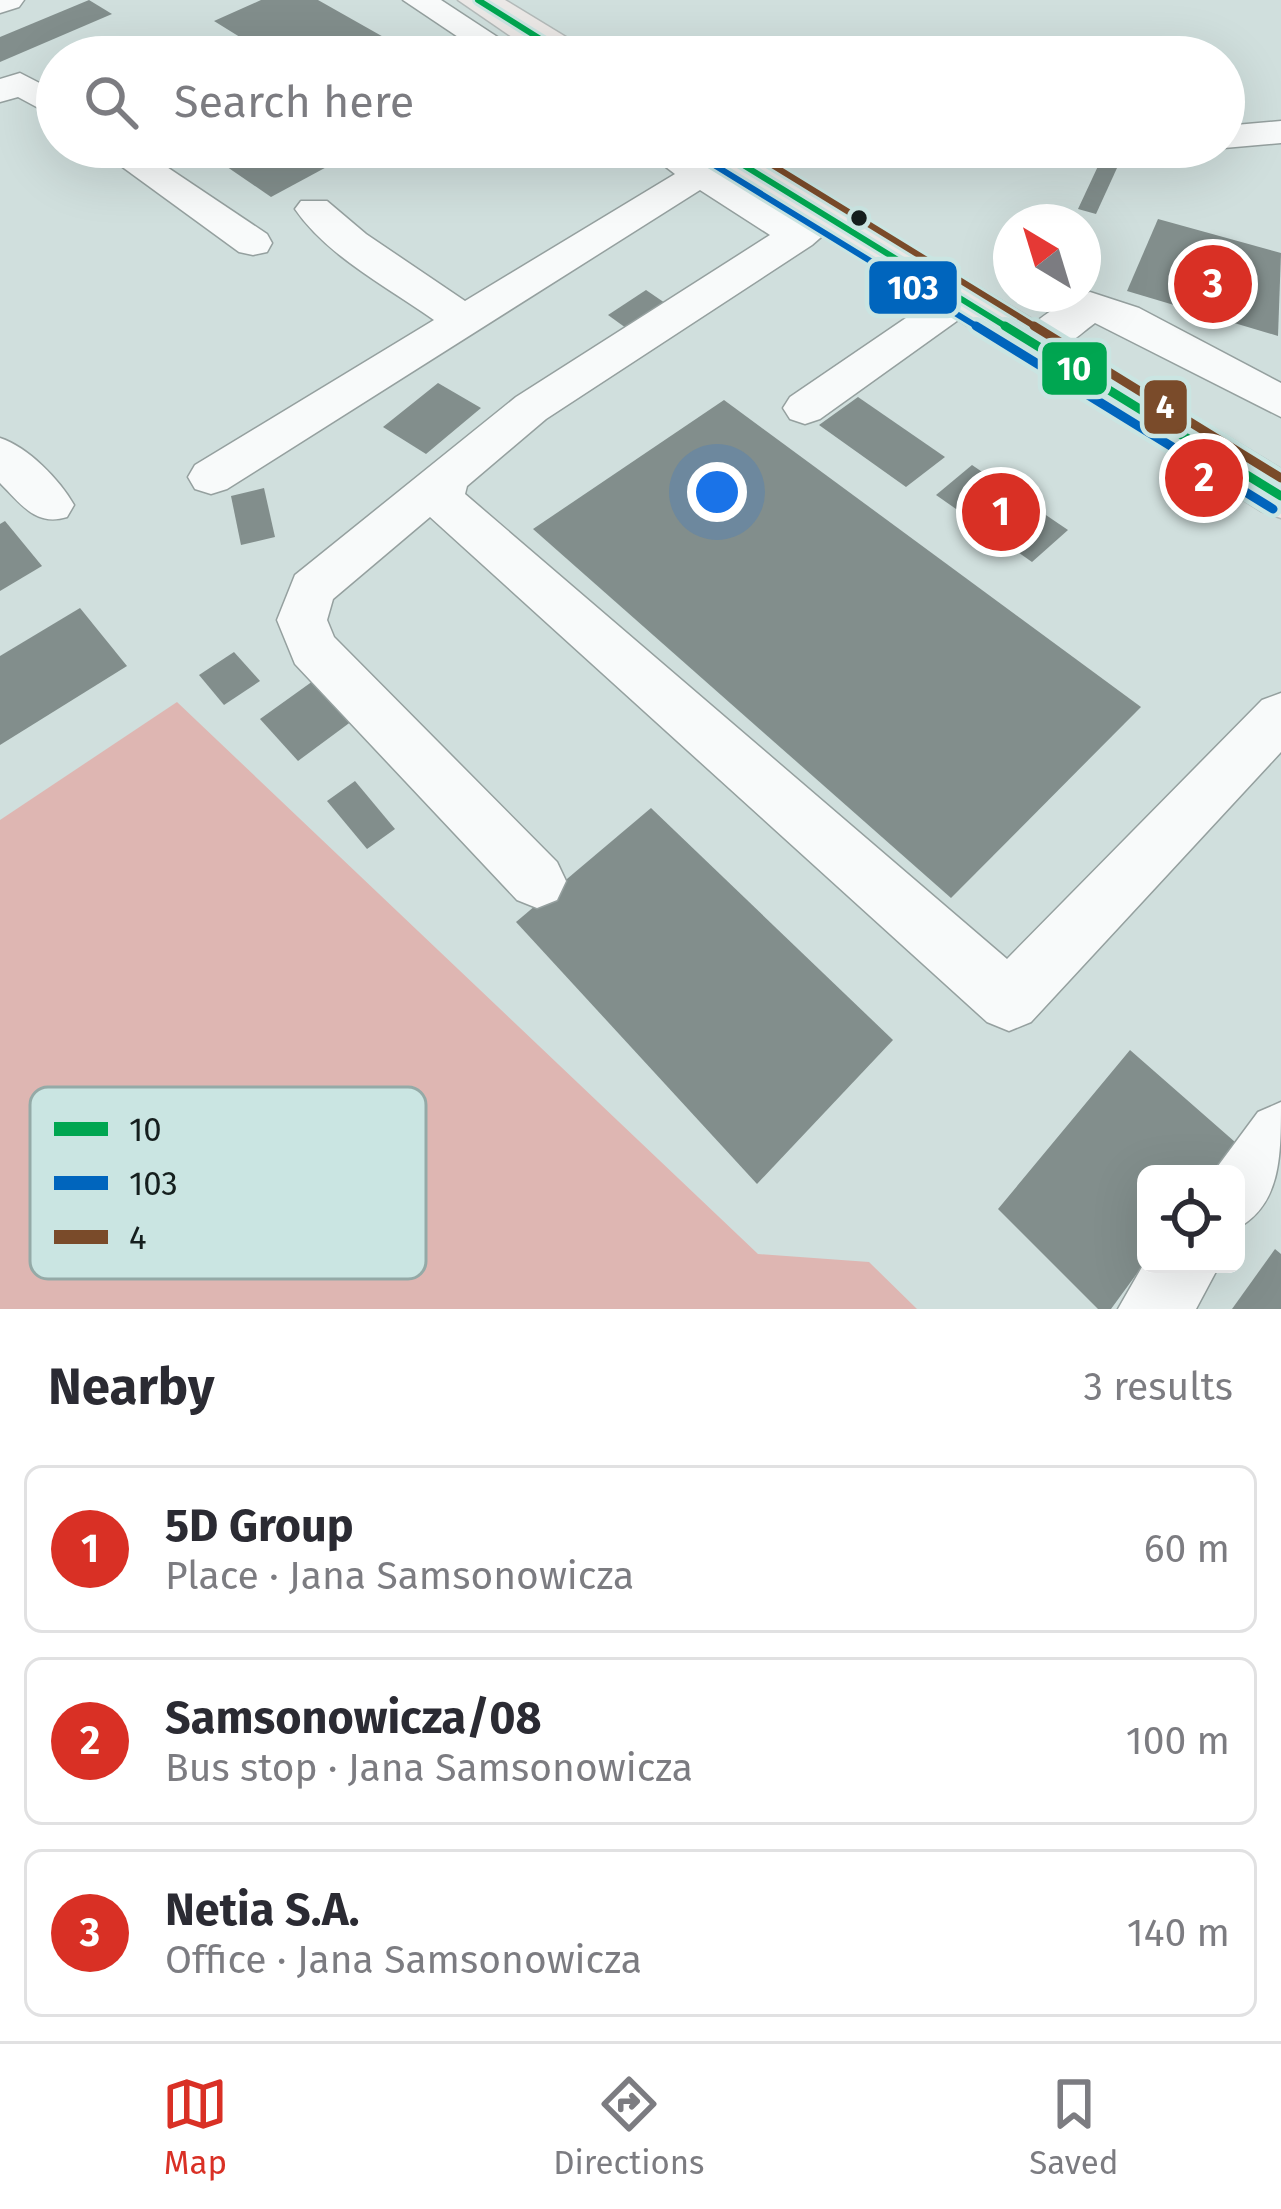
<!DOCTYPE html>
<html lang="en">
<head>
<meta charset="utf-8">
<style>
  :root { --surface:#fff; --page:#f2f2f3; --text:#2b2b33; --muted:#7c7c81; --line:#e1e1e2; --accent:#d93025 }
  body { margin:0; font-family:"Fira Sans",sans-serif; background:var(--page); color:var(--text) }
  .controls { position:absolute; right:36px; bottom:36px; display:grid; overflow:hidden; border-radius:18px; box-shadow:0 12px 48px #0002 }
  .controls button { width:108px; height:108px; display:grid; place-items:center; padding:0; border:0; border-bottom:3px solid var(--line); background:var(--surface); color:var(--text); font:60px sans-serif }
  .compass { position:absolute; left:993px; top:204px; width:108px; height:108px; border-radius:50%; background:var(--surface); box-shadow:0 12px 48px #0002; rotate:322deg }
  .you { position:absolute; left:717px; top:492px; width:42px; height:42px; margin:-30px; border:9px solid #fff; border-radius:50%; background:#1a73e8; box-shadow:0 0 0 18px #1a73e833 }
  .badge { display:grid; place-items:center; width:78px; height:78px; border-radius:50%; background:var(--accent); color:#fff; font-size:39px; font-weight:700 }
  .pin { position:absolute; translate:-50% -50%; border:6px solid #fff; box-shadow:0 3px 12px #0006 }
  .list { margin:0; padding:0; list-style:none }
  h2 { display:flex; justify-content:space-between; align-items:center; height:156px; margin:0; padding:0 48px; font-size:51px }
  h2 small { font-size:39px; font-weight:400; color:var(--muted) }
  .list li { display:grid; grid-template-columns:78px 1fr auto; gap:36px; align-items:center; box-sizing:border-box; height:168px; margin:0 24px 24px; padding:0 24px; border:3px solid var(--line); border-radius:18px }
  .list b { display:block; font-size:45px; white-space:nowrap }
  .list p { margin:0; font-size:39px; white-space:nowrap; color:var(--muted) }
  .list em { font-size:39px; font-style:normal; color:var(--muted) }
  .icon { flex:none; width:66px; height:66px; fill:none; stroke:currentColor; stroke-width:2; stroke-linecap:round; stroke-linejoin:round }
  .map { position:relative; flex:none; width:1281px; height:1309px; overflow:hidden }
  .search { position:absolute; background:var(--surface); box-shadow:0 12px 48px #0002; left:36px; right:36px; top:36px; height:132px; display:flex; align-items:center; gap:30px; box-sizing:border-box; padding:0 42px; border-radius:66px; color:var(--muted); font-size:45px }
  .sheet { height:732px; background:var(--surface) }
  nav { display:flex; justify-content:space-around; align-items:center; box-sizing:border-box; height:168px; border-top:3px solid var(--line); background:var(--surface); font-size:33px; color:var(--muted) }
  nav a { display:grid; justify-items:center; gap:6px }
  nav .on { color:var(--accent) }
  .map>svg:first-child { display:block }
  .forest { fill:#deb6b2 }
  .building { fill:#828e8c }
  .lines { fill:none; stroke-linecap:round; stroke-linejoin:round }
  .minor-casing { stroke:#95a09f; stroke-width:3 }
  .major-casing { stroke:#b3bab9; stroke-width:3 }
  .minor { fill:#f8fafa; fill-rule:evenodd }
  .major { fill:#ebe8e6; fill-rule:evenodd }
  .bus-1-far1-casing { stroke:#cae5e2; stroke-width:12 }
  .bus-1-casing { stroke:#cae5e2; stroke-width:18 }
  .bus-2-far1-casing { stroke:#cae5e2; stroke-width:12 }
  .bus-2-casing { stroke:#cae5e2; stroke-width:18 }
  .bus-3-far1-casing { stroke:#cae5e2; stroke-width:12 }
  .bus-3-casing { stroke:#cae5e2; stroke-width:18 }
  .bus-1-far1 { stroke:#00a651; stroke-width:6 }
  .bus-1 { stroke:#00a651; stroke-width:9 }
  .bus-2-far1 { stroke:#0065bd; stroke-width:6 }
  .bus-2 { stroke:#0065bd; stroke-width:9 }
  .bus-3-far1 { stroke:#7a4b2a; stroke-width:6 }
  .bus-3 { stroke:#7a4b2a; stroke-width:9 }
  .bus-dot { fill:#151f1e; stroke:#cae5e2; stroke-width:4.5 }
  .key { fill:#cae5e2; stroke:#94aaa7; stroke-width:3 }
  .key-label { font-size:33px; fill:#151f1e }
  .line-badge { stroke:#cae5e2; stroke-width:4.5 }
  .badge-label { font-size:33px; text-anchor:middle; font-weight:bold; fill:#fff }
</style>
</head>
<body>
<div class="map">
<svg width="1281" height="1309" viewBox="0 0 1281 1309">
  <rect width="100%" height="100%" fill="#d0dfdd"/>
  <path class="forest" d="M177 702 758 1254 869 1262 917 1309H0V820Z"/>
  <g class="building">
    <path d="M89 0 112 14 0 62V37Z"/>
    <path d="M261 0H318L410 52 425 45 448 57H272L214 21Z"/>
    <path d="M162 38 192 57H121Z"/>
    <path d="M896 40 917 45 909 57H850L858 47 885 55Z"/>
    <path d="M198 147H333L347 156 271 197Z"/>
    <path d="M1099 164 1117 168 1096 214 1078 209Z"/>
    <path d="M1158 219 1281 253 1278 336 1127 291Z"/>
    <path d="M646 290 665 303 626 328 608 315Z"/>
    <path d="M438 383 481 408 426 454 383 427Z"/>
    <path d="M858 397 945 457 906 487 819 425Z"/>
    <path d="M724 400 1141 707 951 898 533 529Z"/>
    <path d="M972 465 1068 530 1032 562 936 495Z"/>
    <path d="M264 488 275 537 241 545 231 496Z"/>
    <path d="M5 521 42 566 0 591V524Z"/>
    <path d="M80 608 127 666 0 745V656Z"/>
    <path d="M234 652 260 681 224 705 199 675Z"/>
    <path d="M313 681 352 721 298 761 260 719Z"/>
    <path d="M355 781 395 829 367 849 327 801Z"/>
    <path d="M651 808 893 1040 757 1184 516 922Z"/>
    <path d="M1130 1050 1235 1142 1211 1174H1146V1261L1111 1309H1098L998 1209Z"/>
    <path d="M1275 1249 1281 1254V1309H1232Z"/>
  </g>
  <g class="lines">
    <defs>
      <g id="minor">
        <path d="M0 0H24L19 7 0 13Z"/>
        <path d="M403 0H441L528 57H488Z"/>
        <path d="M20 73 57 92V118L18 97 0 102V79Z"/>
        <path d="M1281 121V143L1224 148 1221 147 1224 126Z"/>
        <path d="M95 147H137L267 234 272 243 267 252 253 255 239 252Z"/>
        <path d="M640 147H683L797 218 825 205 838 209 844 217 812 245 546 419 467 486 465 494 1007 959 1262 700 1281 693V752L1031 1022 1009 1031 987 1022 430 517 333 599 327 620 334 637 557 862 566 881 557 900 537 908 517 900 295 664 277 620 295 575 516 397 770 235 700 190 227 489 211 494 195 489 188 477 195 465 434 320C389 288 327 256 295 209L301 201H327L366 234 465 301 675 174Z"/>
        <path d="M961 286 975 290 981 299 975 308 820 419 805 424 790 419 783 408 790 397 947 290Z"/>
        <path d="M1090 292 1139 308 1281 383V417L1095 323C1072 340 1051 364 1021 355L1015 345C1028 323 1065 299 1090 292Z"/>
        <path d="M0 438C28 447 60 480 74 505L67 517C36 527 21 504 0 483Z"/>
        <path d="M1281 1102C1281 1157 1281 1205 1236 1229V1174H1212L1258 1112Z"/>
        <path d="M1146 1260V1264H1220L1196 1309H1118Z"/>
      </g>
      <g id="major">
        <path d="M458 0H505L584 48 590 57H541Z"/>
        <path d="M692 147H746L1281 469V518L1261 511 698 156Z"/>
      </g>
    </defs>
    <use href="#minor" class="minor-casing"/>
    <use href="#major" class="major-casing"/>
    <use href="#minor" class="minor"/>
    <use href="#major" class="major"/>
    <defs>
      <g id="bus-1-far1">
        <path d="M478 0 569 57"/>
        <path d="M714 147 1010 329"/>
      </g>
      <path id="bus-1" d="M1005 326 1281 496"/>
      <path id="bus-2-far1" d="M706 160 981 329"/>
      <path id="bus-2" d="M976 326 1273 509"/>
      <path id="bus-3-far1" d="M743 147 1039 329"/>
      <path id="bus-3" d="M1034 326 1281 478"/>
    </defs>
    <use href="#bus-1-far1" class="bus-1-far1-casing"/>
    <use href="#bus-1" class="bus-1-casing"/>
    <use href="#bus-2-far1" class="bus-2-far1-casing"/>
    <use href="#bus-2" class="bus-2-casing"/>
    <use href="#bus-3-far1" class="bus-3-far1-casing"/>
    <use href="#bus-3" class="bus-3-casing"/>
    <use href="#bus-1-far1" class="bus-1-far1"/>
    <use href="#bus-1" class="bus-1"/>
    <use href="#bus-2-far1" class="bus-2-far1"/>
    <use href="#bus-2" class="bus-2"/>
    <use href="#bus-3-far1" class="bus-3-far1"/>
    <use href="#bus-3" class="bus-3"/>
  </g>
  <circle class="bus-dot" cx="859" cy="218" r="10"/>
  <rect x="30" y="1087" width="396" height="192" rx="18" class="key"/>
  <rect x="54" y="1122" width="54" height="14" fill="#00a651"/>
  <rect x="54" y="1176" width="54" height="14" fill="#0065bd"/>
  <rect x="54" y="1230" width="54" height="14" fill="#7a4b2a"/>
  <g class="key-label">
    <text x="129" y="1141">10</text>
    <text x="129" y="1195">103</text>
    <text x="129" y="1249">4</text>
  </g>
  <g class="line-badge">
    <rect x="867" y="259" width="92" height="57" rx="12" fill="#0065bd"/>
    <rect x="1040" y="340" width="69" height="57" rx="12" fill="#00a651"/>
    <rect x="1142" y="378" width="47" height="58" rx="12" fill="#7a4b2a"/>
  </g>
  <g class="badge-label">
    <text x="913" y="299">103</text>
    <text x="1074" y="380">10</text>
    <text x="1165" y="418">4</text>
  </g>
</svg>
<div class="controls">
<button><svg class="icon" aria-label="locate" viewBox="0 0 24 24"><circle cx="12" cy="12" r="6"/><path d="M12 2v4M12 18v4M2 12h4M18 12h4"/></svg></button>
</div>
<svg class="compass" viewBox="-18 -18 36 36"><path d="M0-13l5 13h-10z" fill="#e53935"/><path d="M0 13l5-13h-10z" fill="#7c7c81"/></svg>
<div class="you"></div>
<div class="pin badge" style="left:1001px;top:512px">1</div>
<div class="pin badge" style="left:1204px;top:478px">2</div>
<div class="pin badge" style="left:1213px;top:284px">3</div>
<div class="search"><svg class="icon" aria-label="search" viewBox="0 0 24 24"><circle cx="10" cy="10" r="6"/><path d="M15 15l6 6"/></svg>Search here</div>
</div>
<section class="sheet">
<h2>Nearby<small>3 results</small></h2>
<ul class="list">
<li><span class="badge">1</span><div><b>5D Group</b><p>Place · Jana Samsonowicza</p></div><em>60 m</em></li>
<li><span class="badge">2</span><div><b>Samsonowicza/08</b><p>Bus stop · Jana Samsonowicza</p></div><em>100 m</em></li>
<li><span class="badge">3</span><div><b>Netia S.A.</b><p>Office · Jana Samsonowicza</p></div><em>140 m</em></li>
</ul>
</section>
<nav>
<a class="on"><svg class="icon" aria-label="map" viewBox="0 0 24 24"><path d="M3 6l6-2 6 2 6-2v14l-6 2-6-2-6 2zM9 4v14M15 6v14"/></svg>Map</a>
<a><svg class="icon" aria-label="directions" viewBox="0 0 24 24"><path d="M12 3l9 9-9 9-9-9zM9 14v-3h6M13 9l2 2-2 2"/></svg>Directions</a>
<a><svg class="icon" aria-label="saved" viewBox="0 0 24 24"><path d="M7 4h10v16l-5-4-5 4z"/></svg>Saved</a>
</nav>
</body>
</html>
